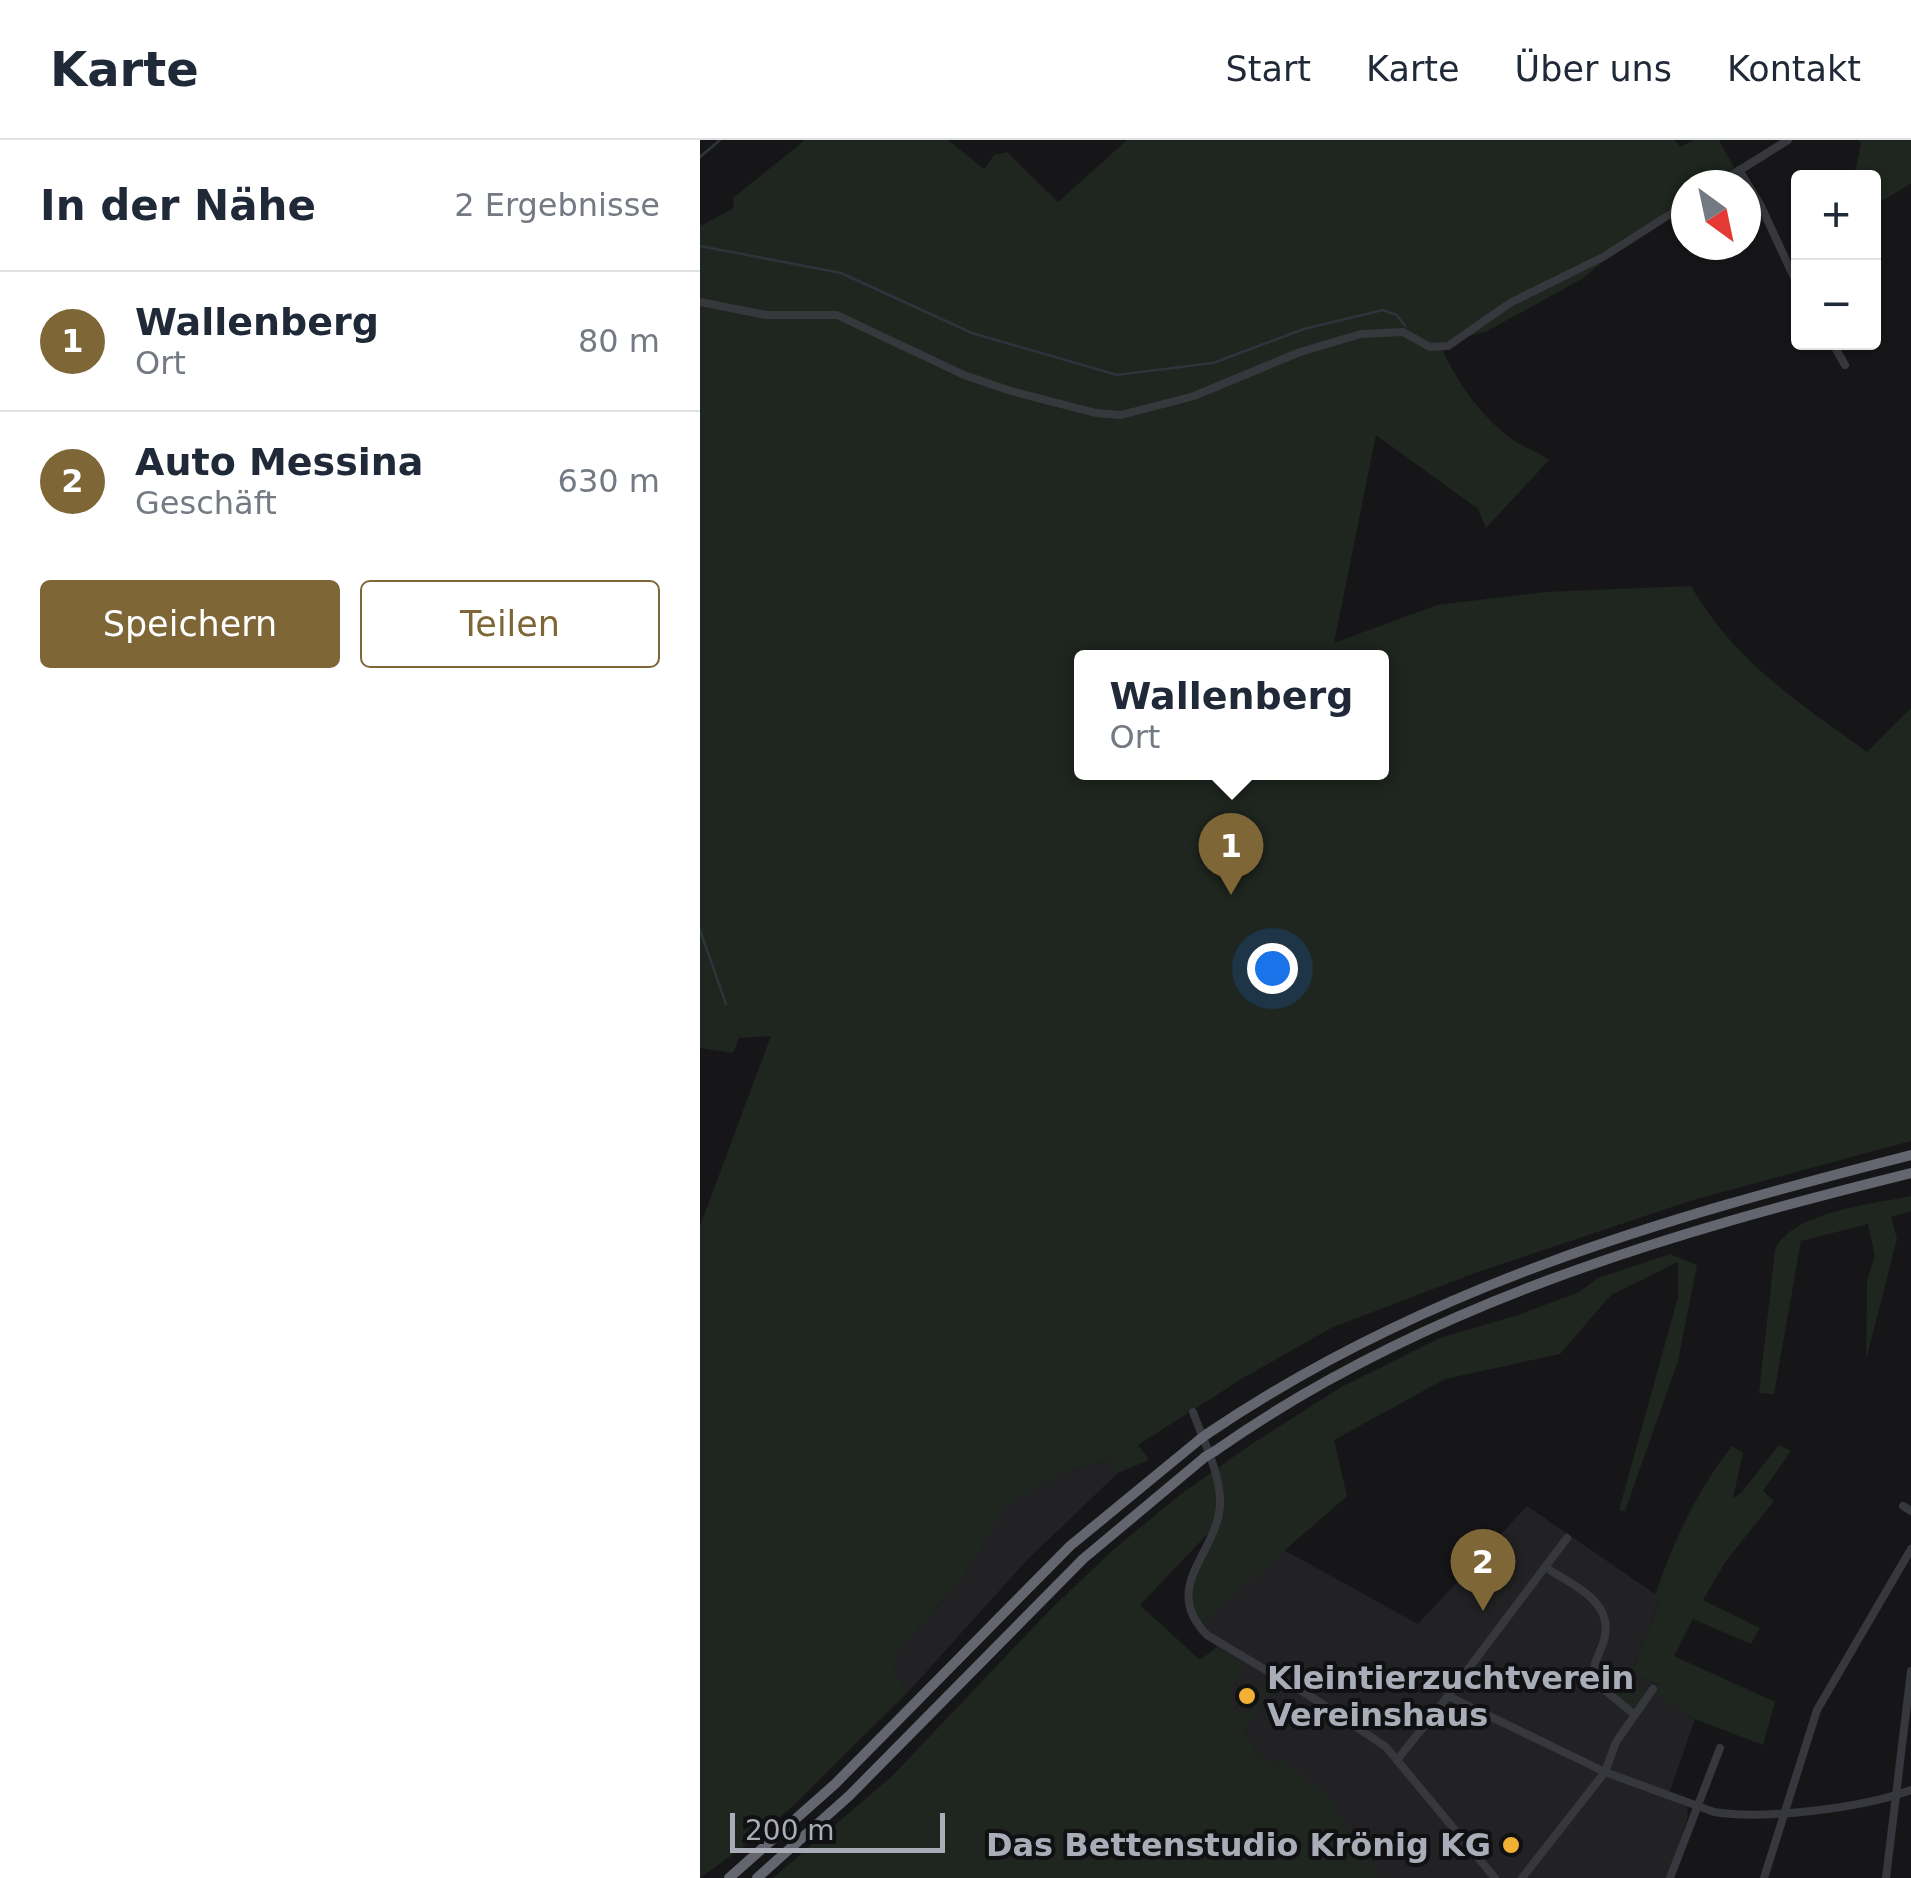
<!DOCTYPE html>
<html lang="de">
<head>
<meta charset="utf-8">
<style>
  :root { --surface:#fff; --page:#f6f6f7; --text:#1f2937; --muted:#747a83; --line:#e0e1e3; --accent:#7e6636 }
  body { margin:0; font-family:"DejaVu Sans",sans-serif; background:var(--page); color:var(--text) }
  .controls { position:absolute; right:30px; top:30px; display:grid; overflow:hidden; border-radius:10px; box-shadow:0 2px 8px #0004 }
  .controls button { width:90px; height:90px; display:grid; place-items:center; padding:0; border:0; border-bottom:2px solid var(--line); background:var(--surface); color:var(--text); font:50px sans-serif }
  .compass { position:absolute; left:971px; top:30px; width:90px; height:90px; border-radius:50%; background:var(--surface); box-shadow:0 2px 8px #0004; rotate:147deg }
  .scale { position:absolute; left:30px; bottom:25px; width:215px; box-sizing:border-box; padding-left:10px; border:5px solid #a8adb8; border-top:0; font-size:28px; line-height:35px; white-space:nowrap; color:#a8adb8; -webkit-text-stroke:8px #111113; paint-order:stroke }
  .you { position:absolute; left:572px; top:828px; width:35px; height:35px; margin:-25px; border:8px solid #fff; border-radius:50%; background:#1a73e8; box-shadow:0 0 0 15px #1a73e833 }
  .badge { display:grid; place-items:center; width:65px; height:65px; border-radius:50%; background:var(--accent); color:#fff; font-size:32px; font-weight:700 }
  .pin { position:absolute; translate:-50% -82px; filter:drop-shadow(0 2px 5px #0008) }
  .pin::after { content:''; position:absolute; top:52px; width:35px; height:30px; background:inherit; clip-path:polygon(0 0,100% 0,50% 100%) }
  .popup { position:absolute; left:374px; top:510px; width:315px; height:130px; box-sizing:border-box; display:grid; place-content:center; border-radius:10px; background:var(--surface); filter:drop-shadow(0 2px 8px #0005); font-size:32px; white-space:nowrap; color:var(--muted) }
  .popup b { font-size:38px; color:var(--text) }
  .popup::after { content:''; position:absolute; left:50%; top:100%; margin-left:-20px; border:20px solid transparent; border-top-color:var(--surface) }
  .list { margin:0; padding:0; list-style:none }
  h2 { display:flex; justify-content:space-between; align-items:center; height:130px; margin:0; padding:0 40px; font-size:42px }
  h2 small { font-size:32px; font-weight:400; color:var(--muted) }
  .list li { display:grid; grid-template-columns:65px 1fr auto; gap:30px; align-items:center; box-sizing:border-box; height:140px; padding:0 40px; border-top:2px solid var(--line) }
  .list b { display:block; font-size:38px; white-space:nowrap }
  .list p { margin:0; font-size:32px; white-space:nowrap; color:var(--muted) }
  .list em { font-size:32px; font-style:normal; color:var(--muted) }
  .actions { display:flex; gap:20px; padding:30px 40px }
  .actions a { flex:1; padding:22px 0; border:2px solid var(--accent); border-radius:10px; text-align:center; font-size:35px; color:var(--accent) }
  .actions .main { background:var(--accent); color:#fff }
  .map { position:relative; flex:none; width:1211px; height:1738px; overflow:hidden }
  header { display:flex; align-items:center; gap:60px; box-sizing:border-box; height:140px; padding:0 50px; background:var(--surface); border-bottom:2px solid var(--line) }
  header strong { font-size:48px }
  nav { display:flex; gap:55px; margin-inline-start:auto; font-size:35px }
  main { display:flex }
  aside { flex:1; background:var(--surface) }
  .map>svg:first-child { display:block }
  .built { fill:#222225 }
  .green { fill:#1e261f; fill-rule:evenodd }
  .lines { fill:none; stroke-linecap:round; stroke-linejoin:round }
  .stream { stroke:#2c353c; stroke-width:2.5 }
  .minor { stroke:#37383d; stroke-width:8 }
  .highway { stroke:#63666e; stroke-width:10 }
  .highway-bridge { stroke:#63666e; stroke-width:10 }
  .poi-dot { fill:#f2b134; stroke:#111113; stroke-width:4 }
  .labels { text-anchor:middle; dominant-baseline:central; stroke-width:8; stroke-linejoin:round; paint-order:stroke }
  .poi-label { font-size:32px; font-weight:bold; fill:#a8adb8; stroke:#111113; text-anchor:start }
</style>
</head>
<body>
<header>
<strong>Karte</strong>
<nav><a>Start</a><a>Karte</a><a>Über uns</a><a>Kontakt</a></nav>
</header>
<main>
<aside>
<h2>In der Nähe<small>2 Ergebnisse</small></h2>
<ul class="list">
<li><span class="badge">1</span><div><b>Wallenberg</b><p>Ort</p></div><em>80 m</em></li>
<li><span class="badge">2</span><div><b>Auto Messina</b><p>Geschäft</p></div><em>630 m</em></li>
</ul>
<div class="actions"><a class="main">Speichern</a><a>Teilen</a></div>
</aside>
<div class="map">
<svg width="1211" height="1738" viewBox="0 0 1211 1738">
  <rect width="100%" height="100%" fill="#161618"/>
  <g class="built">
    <path d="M409 1319 418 1333 327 1420 208 1552 193 1532 199 1511 266 1434 305 1365 368 1331Z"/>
    <path d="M827 1366 961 1458 931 1534 961 1546 957 1555 995 1579 968 1657 987 1667 988 1677 967 1738H679L580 1618 574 1626 560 1616 542 1588 531 1560 500 1520 517 1507 498 1486 584 1410 718 1484Z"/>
  </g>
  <g class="green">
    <path d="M105 0H248L284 29 294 15 307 12 358 62 427 0H975L980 7 993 0H1019L1035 29 1010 45H986V61L947 86 882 139 787 191 740 204C754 239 783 279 813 300 825 308 837 311 849 320L786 388 778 369 676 295 634 503 737 465 844 452 991 446C1036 523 1097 561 1167 612L1211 568V1001L993 1060 775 1133 631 1188 543 1238 438 1305 449 1320 418 1333 408 1319 368 1331 306 1365 266 1434 199 1511 193 1532 208 1552 95 1664 61 1694 0 1738V1086L71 896 39 898 33 913 0 908V86L34 68 33 58ZM381 518H681V632H381Z"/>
    <path d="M1158 0H1211V43L1186 59 1174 62V38L1154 37 1161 4Z"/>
    <path d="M1211 1056V1071L1191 1077 1197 1099 1166 1220 1167 1140 1175 1116 1168 1084 1101 1101 1074 1254 1059 1253 1075 1110C1091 1072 1173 1064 1211 1056Z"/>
    <path d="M970 1114 997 1125 978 1221 925 1371 919 1370 978 1157V1122L911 1155 860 1214 745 1239 634 1300 647 1356 498 1486 488 1451 518 1383 440 1465 500 1520 517 1508 543 1524 544 1528 529 1555 535 1563 534 1568 548 1576 563 1552 559 1549 565 1538 578 1545 543 1590 560 1616 574 1626 581 1617 630 1660 679 1738H73L192 1636 348 1472 414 1409 481 1354 550 1305 643 1246 740 1198 818 1175 879 1152 898 1138Z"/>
    <path d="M1079 1305 1091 1311 1063 1351 1074 1361 1026 1421 1003 1460 1060 1488 1051 1504 993 1479 974 1516 1075 1562 1063 1605 995 1579 956 1555 960 1545 931 1534 961 1459 955 1455C974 1400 996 1352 1032 1306L1043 1313 1033 1358 1041 1353Z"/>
    <path d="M926 1538 946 1547 943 1552 946 1555 935 1566H930L904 1548Z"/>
  </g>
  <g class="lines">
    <g class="stream">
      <path d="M0 17 20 0"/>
      <path d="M0 106 141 133 272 193 417 235 513 223 604 189 683 170 697 175 705 186"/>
      <path d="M0 790 26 864"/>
    </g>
    <g class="minor">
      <path d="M1039 30 1060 64 1098 146"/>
      <path d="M1016 45 1088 0"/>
      <path d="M0 162 66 175H137L264 235 311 251 396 273 421 275 494 256 600 212 661 194 703 192 730 207 748 206 810 163 903 117 986 64"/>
      <path d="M1132 202 1145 225"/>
      <path d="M493 1272C503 1300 519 1330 520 1360 522 1410 458 1445 507 1495L618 1561 686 1607 795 1738"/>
      <path d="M1203 1366 1211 1371"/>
      <path d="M845 1427C875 1447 919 1463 902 1506 896 1520 891 1529 896 1543L935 1575"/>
      <path d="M953 1549 916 1602 905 1632 1014 1672C1066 1680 1162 1668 1211 1650"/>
      <path d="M748 1556 867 1398"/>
      <path d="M697 1620 748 1556 905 1632 822 1738"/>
      <path d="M970 1738 1020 1608"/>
      <path d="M1064 1738 1117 1570 1211 1409"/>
      <path d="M1186 1738 1211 1531"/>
    </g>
    <g class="highway">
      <path d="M507 1294C724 1147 960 1079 1211 1015"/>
      <path d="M515 1311C722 1165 968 1093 1211 1033"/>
      <path d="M29 1738 135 1644 370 1406 499 1300"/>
      <path d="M57 1738 149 1656 383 1419 505 1317"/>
    </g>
    <g class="highway-bridge">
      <path d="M499 1300 507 1294"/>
      <path d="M505 1317 515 1311"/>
    </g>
  </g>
  <g class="poi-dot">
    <circle cx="547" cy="1556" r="10"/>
    <circle cx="811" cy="1705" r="10"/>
  </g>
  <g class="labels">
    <g class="poi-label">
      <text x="567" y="1538">Kleintierzuchtverein<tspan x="567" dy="37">Vereinshaus</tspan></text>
      <text x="791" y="1705" text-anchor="end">Das Bettenstudio Krönig KG</text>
    </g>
  </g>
</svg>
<div class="controls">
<button>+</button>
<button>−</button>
</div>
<svg class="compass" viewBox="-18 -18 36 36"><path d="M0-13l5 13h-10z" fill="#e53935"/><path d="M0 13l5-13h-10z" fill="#747a83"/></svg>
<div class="scale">200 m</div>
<div class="you"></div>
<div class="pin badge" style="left:531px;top:755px">1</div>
<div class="popup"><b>Wallenberg</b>Ort</div>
<div class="pin badge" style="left:783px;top:1471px">2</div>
</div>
</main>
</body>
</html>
